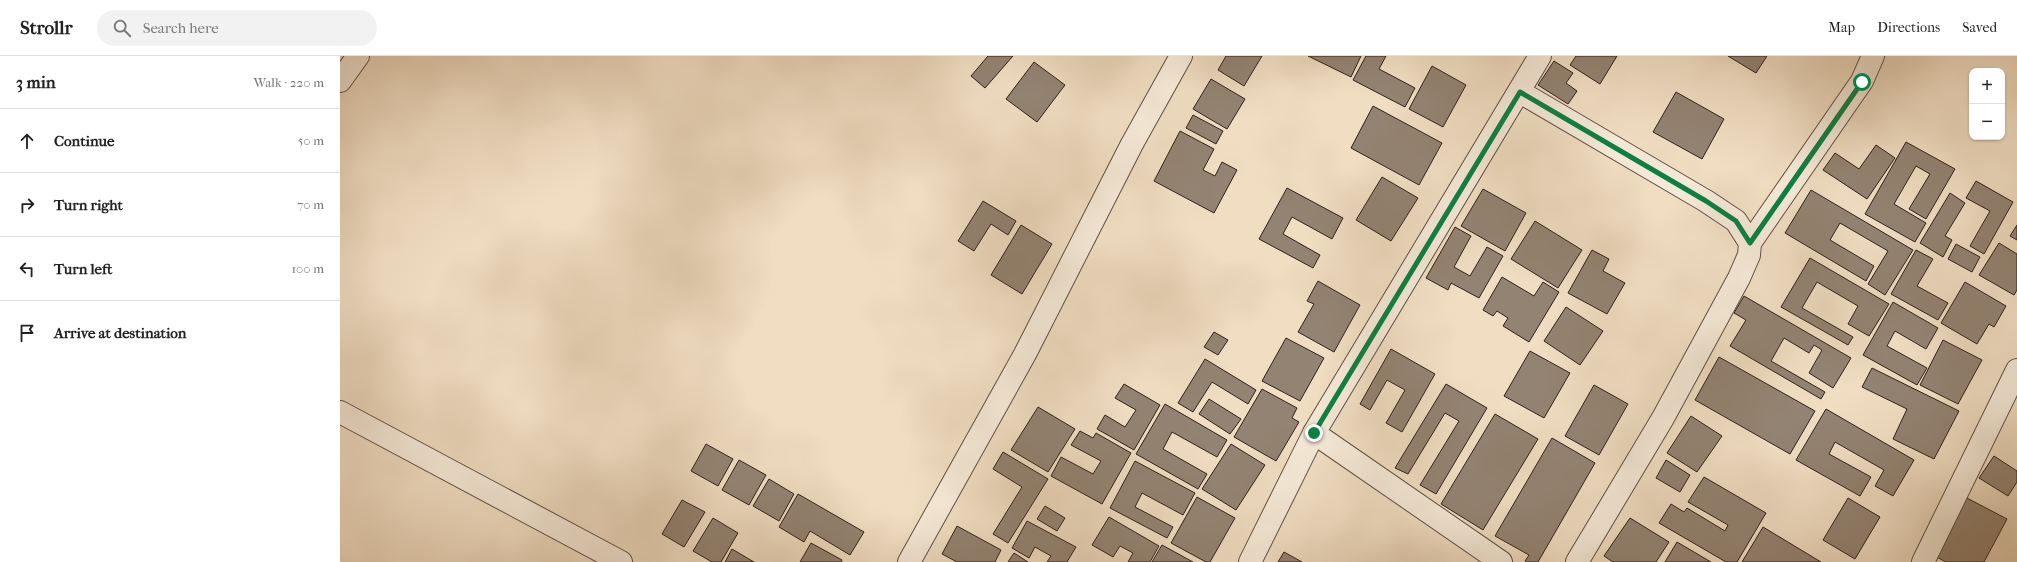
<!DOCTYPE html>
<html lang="en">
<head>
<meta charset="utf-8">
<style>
  :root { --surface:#fff; --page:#f2f2f2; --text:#222; --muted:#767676; --line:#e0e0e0 }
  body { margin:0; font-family:"IM FELL French Canon",serif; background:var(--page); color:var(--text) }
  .controls { position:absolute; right:12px; top:12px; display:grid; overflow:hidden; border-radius:8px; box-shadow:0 1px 3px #0004 }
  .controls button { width:36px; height:36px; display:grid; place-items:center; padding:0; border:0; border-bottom:1px solid var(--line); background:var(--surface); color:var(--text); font:20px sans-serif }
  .stop { position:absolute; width:12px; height:12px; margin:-9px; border:3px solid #0b8043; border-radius:50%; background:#fff }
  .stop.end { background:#0b8043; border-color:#fff; box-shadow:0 1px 4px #0008 }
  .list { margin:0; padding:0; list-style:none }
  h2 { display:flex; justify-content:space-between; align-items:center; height:52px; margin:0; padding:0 16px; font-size:17px }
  h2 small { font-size:13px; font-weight:400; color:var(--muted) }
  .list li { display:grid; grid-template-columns:26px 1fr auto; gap:12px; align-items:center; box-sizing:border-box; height:64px; padding:0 16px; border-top:1px solid var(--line) }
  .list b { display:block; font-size:15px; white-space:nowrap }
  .list em { font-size:13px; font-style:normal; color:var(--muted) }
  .icon { flex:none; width:22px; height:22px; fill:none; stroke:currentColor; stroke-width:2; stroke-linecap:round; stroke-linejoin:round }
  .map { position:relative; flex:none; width:1677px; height:506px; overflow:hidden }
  header { display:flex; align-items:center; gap:24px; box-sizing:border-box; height:56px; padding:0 20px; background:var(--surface); border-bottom:1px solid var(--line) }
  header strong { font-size:19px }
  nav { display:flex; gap:22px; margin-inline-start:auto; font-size:14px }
  .search { width:280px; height:36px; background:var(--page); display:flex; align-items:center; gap:10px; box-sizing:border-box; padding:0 14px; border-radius:22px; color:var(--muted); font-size:15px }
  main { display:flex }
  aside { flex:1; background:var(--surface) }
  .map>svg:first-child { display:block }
  .building { fill:#938372; stroke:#2f211b }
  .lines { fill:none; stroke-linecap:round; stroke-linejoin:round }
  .minor-casing { stroke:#5f5045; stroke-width:24 }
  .tertiary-casing { stroke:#5f5045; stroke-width:24 }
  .minor { stroke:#f5e9d7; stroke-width:22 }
  .tertiary { stroke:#f5e9d7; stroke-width:22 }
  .route { stroke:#0b8043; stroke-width:5 }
</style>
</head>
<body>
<header>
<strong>Strollr</strong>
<div class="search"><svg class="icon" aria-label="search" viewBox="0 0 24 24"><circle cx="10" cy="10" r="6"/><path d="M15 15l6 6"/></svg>Search here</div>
<nav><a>Map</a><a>Directions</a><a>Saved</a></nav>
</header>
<main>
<aside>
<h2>3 min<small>Walk · 220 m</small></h2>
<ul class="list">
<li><svg class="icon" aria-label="ahead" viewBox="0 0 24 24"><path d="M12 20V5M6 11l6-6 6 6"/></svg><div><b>Continue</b></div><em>50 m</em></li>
<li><svg class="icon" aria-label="right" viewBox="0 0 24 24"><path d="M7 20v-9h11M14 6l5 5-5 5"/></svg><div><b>Turn right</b></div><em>70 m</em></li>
<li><svg class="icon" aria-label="left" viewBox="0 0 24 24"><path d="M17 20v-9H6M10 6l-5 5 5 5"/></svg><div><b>Turn left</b></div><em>100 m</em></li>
<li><svg class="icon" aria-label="arrive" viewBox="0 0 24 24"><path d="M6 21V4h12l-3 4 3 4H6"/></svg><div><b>Arrive at destination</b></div></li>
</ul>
</aside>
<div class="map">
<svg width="1677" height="506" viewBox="0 0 1677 506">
  <rect width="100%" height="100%" fill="#f0ddc2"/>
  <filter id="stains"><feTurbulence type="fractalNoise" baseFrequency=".005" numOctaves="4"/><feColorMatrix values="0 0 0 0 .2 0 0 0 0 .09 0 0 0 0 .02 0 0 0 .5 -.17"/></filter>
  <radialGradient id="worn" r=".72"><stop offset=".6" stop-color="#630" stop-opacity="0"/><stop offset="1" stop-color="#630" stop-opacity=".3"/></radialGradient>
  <g class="building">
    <path d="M648 0H673L645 32 631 20Z"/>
    <path d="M886 0H922L904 30 878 14Z"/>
    <path d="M968 0H1021L1011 21Z"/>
    <path d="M1026 0H1046L1039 13 1075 32 1065 51 1013 24Z"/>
    <path d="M1236 0H1277L1260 28 1230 9Z"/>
    <path d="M1388 0H1427L1416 17Z"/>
    <path d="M1214 5 1233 17 1226 27 1237 35 1228 48 1198 29Z"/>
    <path d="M694 6 725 29 697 66 666 43Z"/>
    <path d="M1092 10 1126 29 1103 71 1069 53Z"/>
    <path d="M871 23 905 43 887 73 853 53Z"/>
    <path d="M1336 36 1384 63 1362 103 1313 76Z"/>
    <path d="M1033 50 1102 87 1079 129 1011 92Z"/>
    <path d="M853 59 883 75 876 88 846 72Z"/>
    <path d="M840 75 874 93 863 114 875 120 882 106 897 114 874 157 814 125Z"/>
    <path d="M1566 86 1615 113 1586 163 1569 153 1590 118 1576 110 1554 148 1586 167 1575 186 1525 158Z"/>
    <path d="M1536 89 1555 102 1527 143 1483 114 1495 97 1519 113Z"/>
    <path d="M1042 121 1078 142 1051 185 1016 164Z"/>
    <path d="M1636 125 1673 146 1644 198 1630 190 1650 155 1626 142Z"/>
    <path d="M947 132 1003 162 992 183 952 161 943 178 980 199 973 212 919 183Z"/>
    <path d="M1143 133 1186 157 1165 195 1121 170Z"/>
    <path d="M1471 134 1573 194 1545 239 1528 228 1548 195 1500 167 1490 184 1534 210 1526 225 1445 177Z"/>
    <path d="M1610 137 1625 147 1605 180 1612 184 1603 201 1580 187Z"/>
    <path d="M643 145 676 165 668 179 651 168 634 195 618 185Z"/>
    <path d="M1195 165 1242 194 1218 232 1171 203Z"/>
    <path d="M681 169 712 188 682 238 651 219Z"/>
    <path d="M1677 169V184L1670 180Z"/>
    <path d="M1115 171 1131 180 1114 211 1130 220 1147 191 1163 200 1139 242 1111 227 1108 234 1086 222Z"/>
    <path d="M1659 187 1677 198V234L1674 239 1639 219Z"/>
    <path d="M1616 188 1640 201 1632 216 1608 203Z"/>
    <path d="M1252 194 1269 203 1263 215 1285 227 1267 258 1228 237Z"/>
    <path d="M1576 194 1593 203 1577 230 1608 247 1598 264 1551 238Z"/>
    <path d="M1470 202 1549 248 1529 280 1508 268 1518 250 1477 226 1462 252 1513 281 1508 289 1441 251Z"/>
    <path d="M1162 221 1194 240 1203 226 1219 236 1189 286 1163 270 1168 262 1157 255 1153 260 1143 254Z"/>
    <path d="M978 225 1020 249 994 296 958 276 974 248 967 245Z"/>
    <path d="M1625 226 1666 250 1654 271 1649 268 1637 288 1601 267Z"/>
    <path d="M1404 240 1511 302 1493 332 1469 317 1482 294 1474 289 1469 297 1444 282 1431 305 1485 336 1481 343 1390 290 1406 264 1394 257Z"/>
    <path d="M1553 246 1598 272 1586 293 1555 275 1547 290 1587 312 1577 329 1523 299Z"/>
    <path d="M1226 251 1263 275 1240 309 1204 285Z"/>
    <path d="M874 276 888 284 878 299 864 291Z"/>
    <path d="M946 282 984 302 960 345 922 325Z"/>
    <path d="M1603 284 1642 304 1618 348 1580 329Z"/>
    <path d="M1051 293 1095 318 1062 376 1046 367 1065 334 1047 324 1030 354 1020 348Z"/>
    <path d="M1190 295 1230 317 1204 362 1164 340Z"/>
    <path d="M1379 301 1475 355 1450 398 1355 344Z"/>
    <path d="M865 303 916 334 908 348 872 326 853 356 838 347Z"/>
    <path d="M1532 312 1619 355 1594 403 1553 383 1567 353 1522 331Z"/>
    <path d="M784 328 820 349 794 394 757 373 765 359 785 371 796 354 775 342Z"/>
    <path d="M1106 328 1147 352 1096 438 1080 429 1119 365 1105 357 1068 418 1055 412Z"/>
    <path d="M1254 329 1288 348 1259 399 1225 380Z"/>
    <path d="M922 333 957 352 952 362 959 366 936 405 894 381Z"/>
    <path d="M869 343 901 363 890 378 859 358Z"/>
    <path d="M825 348 887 384 877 401 832 376 823 393 867 418 858 433 796 398Z"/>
    <path d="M698 351 735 373 708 416 671 394Z"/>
    <path d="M1486 353 1574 404 1553 440 1535 430 1544 414 1495 386 1489 398 1531 421 1520 440 1456 404Z"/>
    <path d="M1155 358 1198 383 1143 474 1101 448Z"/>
    <path d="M1351 360 1382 380 1357 416 1327 397Z"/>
    <path d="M740 375 753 382 756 377 791 397 762 448 711 420 721 401 753 418 761 405 731 389Z"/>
    <path d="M1212 382 1255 407 1198 506H1187L1185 505 1189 499 1155 480Z"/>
    <path d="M366 388 393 403 378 430 351 415Z"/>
    <path d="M891 388 925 409 896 454 862 433Z"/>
    <path d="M663 396 708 423 668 487 653 478 682 431 653 413Z"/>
    <path d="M1654 400 1677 415V426L1668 440 1639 422Z"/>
    <path d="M399 404 426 419 409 449 382 434Z"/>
    <path d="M1326 404 1350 419 1340 436 1316 422Z"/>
    <path d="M795 405 855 437 843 459 802 437 795 451 833 471 827 482 770 452Z"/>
    <path d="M1364 421 1426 457 1397 506H1386L1319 467 1331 448 1344 456 1347 452 1385 475 1388 469 1348 446Z"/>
    <path d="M429 423 454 438 439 465 413 450Z"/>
    <path d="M458 438 524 476 510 499 470 475 464 486 439 471Z"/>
    <path d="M857 441 895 462 870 506H866L831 487Z"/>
    <path d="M1625 441 1667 463 1644 506H1606L1593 499Z"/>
    <path d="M1508 442 1540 461 1515 503 1483 484Z"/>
    <path d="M342 444 365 456 344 491 322 478Z"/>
    <path d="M705 450 725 462 717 475 697 463Z"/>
    <path d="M769 461 819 490 810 506H788L793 497 780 490 773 501 752 489Z"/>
    <path d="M373 462 398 477 381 506H372L353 495Z"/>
    <path d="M1290 462 1329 486 1316 506H1273L1264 500Z"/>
    <path d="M687 465 736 491 727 506H707L711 500 695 491 689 502 672 492Z"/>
    <path d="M617 470 661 494 655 506H617L602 498Z"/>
    <path d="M1423 471 1481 506H1402Z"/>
    <path d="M1337 486 1371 506H1325Z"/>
    <path d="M471 487 502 504 501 506H460Z"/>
    <path d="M822 489 853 506H812Z"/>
    <path d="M392 493 414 506H385Z"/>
    <path d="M944 496 962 506H938Z"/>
    <path d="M674 497 688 506H668Z"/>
  </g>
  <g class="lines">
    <defs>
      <g id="minor">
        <path d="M0 25 18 0"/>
        <path d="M1180 36 1366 145 1396 165 1410 187 1409 199 1399 222 1323 362 1237 506"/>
        <path d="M1410 187 1522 25 1533 0"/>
        <path d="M974 377 1161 506"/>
        <path d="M569 506 685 298 792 88 841 0"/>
        <path d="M910 506 974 377 1200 0"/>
        <path d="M1583 506 1677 314"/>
      </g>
      <path id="tertiary" d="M0 356 281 506"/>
    </defs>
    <use href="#minor" class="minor-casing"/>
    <use href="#tertiary" class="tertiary-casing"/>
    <use href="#minor" class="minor"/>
    <use href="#tertiary" class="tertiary"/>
  </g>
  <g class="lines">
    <path class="route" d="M974 377 1180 36 1366 145 1396 165 1410 187 1522 26"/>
  </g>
  <rect width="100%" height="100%" filter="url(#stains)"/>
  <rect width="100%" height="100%" fill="url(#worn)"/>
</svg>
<div class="controls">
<button>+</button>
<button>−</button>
</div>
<div class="stop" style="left:1522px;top:26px"></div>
<div class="stop end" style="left:974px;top:377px"></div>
</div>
</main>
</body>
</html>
